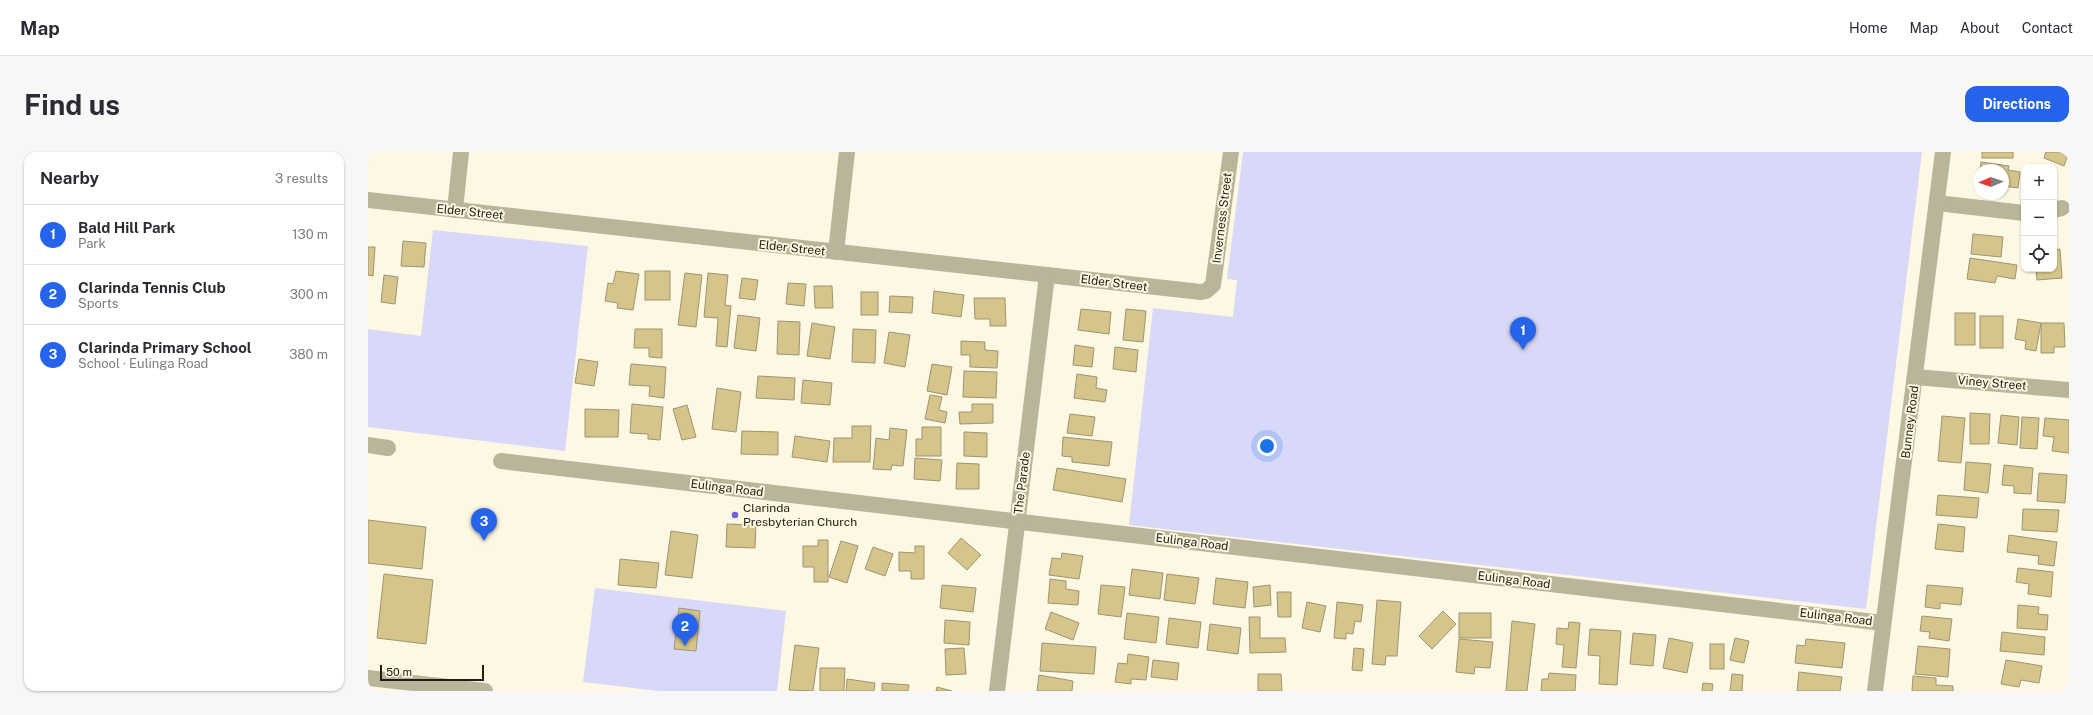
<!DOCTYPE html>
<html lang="en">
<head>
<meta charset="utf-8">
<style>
  :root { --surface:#fff; --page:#f7f7f7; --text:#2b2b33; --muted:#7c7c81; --line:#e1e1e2; --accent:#2563eb }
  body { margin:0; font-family:"Public Sans",sans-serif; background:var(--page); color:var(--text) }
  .controls { position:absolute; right:12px; top:12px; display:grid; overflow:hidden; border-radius:8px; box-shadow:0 1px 3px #0004 }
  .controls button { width:36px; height:36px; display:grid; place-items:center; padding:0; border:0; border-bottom:1px solid var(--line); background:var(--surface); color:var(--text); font:20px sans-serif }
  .compass { position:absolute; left:1605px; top:12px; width:36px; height:36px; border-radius:50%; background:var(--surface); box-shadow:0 1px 3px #0004; rotate:268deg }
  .scale { position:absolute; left:12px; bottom:10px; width:104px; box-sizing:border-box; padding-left:4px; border:2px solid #211d10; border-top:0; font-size:11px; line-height:14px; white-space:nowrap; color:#211d10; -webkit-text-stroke:3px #fdf8e3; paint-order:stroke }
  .you { position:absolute; left:899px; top:294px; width:14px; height:14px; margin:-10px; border:3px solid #fff; border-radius:50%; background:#1a73e8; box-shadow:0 0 0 6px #1a73e833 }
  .badge { display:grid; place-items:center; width:26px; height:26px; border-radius:50%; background:var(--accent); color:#fff; font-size:13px; font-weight:700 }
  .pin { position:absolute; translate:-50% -33px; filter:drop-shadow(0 1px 2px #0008) }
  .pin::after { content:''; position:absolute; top:21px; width:14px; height:12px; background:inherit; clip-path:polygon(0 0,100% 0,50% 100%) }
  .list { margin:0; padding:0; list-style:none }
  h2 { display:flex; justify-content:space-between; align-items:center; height:52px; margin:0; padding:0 16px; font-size:17px }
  h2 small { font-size:13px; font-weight:400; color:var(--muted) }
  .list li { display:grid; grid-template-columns:26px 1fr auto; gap:12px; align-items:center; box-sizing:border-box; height:60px; padding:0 16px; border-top:1px solid var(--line) }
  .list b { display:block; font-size:15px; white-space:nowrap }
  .list p { margin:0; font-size:13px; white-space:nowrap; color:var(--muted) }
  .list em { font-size:13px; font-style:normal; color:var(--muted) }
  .icon { flex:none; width:22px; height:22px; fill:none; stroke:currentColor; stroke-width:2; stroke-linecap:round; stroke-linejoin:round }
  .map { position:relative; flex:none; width:1701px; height:539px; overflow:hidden; border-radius:12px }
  header { display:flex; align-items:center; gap:24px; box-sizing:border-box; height:56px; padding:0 20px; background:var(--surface); border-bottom:1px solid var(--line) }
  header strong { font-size:19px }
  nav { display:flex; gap:22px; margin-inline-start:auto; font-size:14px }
  .intro { display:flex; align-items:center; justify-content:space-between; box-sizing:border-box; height:96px; padding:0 24px }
  h1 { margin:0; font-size:28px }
  .button { padding:10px 18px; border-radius:12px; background:var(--accent); color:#fff; font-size:14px; font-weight:700 }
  main { display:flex; gap:24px; padding:0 24px }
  aside { flex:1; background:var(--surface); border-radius:12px; box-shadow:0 1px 3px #0004 }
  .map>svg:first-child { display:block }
  .green { fill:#d8d9f8 }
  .building { fill:#d5c58b; stroke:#9d9473 }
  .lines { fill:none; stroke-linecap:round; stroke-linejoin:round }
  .minor { stroke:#bab49b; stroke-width:16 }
  .poi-dot { fill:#6d62dc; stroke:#fdf8e3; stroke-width:1.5 }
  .labels { text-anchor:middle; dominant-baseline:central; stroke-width:4; stroke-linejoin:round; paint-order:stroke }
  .street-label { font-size:12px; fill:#211d10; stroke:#fdf8e3 }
  .poi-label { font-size:12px; fill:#211d10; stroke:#fdf8e3; text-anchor:start }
</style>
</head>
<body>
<header>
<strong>Map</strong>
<nav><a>Home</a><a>Map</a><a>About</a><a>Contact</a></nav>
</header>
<div class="intro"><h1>Find us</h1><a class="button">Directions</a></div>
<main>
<aside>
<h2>Nearby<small>3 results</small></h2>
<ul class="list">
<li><span class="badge">1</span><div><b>Bald Hill Park</b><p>Park</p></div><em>130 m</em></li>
<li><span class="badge">2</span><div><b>Clarinda Tennis Club</b><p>Sports</p></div><em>300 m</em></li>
<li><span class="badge">3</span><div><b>Clarinda Primary School</b><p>School · Eulinga Road</p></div><em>380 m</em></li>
</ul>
</aside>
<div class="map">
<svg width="1701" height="539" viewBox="0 0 1701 539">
  <rect width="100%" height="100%" fill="#fdf8e3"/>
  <g class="green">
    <path d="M875 0H1554L1498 457 761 373 785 156 865 165 869 128 859 127Z"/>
    <path d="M65 78 220 94 197 299 0 275V177L53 184Z"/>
    <path d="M227 436 418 459 409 539H290L215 530Z"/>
  </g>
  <g class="building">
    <rect x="1614" y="0" width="31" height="6"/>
    <path d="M1678 0H1701L1696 14 1676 6Z"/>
    <path d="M1613 10 1641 14 1640 18 1652 20 1650 36 1635 34V18H1612Z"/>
    <path d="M1605 82 1635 85 1633 105 1603 102Z"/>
    <path d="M35 89 58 91 56 115 33 114Z"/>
    <path d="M0 95H7L5 124 0 123Z"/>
    <path d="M1692 97 1694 126 1669 128 1668 117H1686V98Z"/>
    <path d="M1602 106 1649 113 1647 127 1629 124 1627 131 1599 127Z"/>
    <path d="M248 119 271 122 265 158 249 156 250 151 237 149 240 131 245 132Z"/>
    <rect x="277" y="119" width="25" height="29"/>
    <path d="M317 121 334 123 328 175 310 173Z"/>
    <path d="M340 121 360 123 357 153 363 154 359 195 348 194 350 166 336 165Z"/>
    <path d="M16 123 30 125 27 152 13 150Z"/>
    <path d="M374 126 390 128 387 148 371 146Z"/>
    <path d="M420 131 438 132 436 154 418 152Z"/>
    <path d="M446 134H464L465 156H447Z"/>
    <path d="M566 139 596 143 593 165 564 161Z"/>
    <rect x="493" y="140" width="17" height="23"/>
    <path d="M522 144 545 145 544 161 521 160Z"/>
    <path d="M606 146H637L638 174H622V167H607Z"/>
    <path d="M713 157 743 160 741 182 710 178Z"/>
    <path d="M758 157 778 159 775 190 755 188Z"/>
    <rect x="1587" y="161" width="20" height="32"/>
    <path d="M370 163 392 166 388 199 366 196Z"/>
    <rect x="1612" y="164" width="23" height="32"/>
    <path d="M1650 167 1673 171 1668 199 1657 197 1658 189 1647 187Z"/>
    <path d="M410 169 432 170 431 203 409 202Z"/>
    <path d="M444 171 467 175 462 207 439 204Z"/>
    <path d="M1673 171H1696L1697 195H1686V201H1673Z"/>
    <path d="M267 177H294V206L281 205V196H266Z"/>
    <path d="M485 177 508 178 507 211 484 210Z"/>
    <path d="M521 180 542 183 537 215 516 211Z"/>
    <path d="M593 189 617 190V198L630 199 629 216 602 215V203H593Z"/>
    <path d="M707 193 726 196 724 215 705 213Z"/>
    <path d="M747 195 770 198 768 220 745 217Z"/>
    <path d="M211 207 230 210 226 234 207 231Z"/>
    <path d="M263 212 298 215 296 246 281 244 282 234 261 233Z"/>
    <path d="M564 212 584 215 579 243 559 239Z"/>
    <path d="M596 219 629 220 628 246 595 245Z"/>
    <path d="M709 222 729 225 728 236 739 238 737 250 706 246Z"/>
    <path d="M390 224 427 226 426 248 388 246Z"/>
    <path d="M435 228 464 231 462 253 433 251Z"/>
    <path d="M349 236 373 240 368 280 344 277Z"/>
    <path d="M562 243 574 245 571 258 579 260 577 271 557 267Z"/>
    <path d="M264 252 295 255 292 288 280 287V282L262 281Z"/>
    <path d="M604 252H625V271L592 272 591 260H604Z"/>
    <path d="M319 253 328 285 314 288 305 257Z"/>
    <path d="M217 257 251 258 250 285H217Z"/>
    <path d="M1602 261 1622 262 1621 292H1602Z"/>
    <path d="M702 262 727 265 724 284 699 281Z"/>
    <path d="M1633 263 1651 265 1649 293 1630 291Z"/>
    <path d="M1574 264 1597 266 1593 311 1570 309Z"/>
    <path d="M1654 265 1671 266 1669 297 1652 296Z"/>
    <path d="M1677 266 1701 268V301L1684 299 1686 285 1675 284Z"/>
    <path d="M484 274H503L502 310H465L466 286H484Z"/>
    <path d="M554 275H573V304H548V287H554Z"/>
    <path d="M522 276 539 278 535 314 524 313 523 318 505 317 508 286 521 288Z"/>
    <path d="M374 279 410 280V303L373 302Z"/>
    <path d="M596 280 619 281V305L596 304Z"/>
    <path d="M427 284 462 289 459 310 424 305Z"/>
    <path d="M695 285 744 290 741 314 704 310V305L694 304Z"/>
    <path d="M547 306 574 308 572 329 546 327Z"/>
    <path d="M1598 310 1623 312 1620 341 1596 338Z"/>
    <path d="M589 311 611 312V337H588Z"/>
    <path d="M1636 313 1665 316 1663 342 1646 341V334L1634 333Z"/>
    <path d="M689 316 758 327 754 350 685 338Z"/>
    <path d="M1671 321 1699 323 1697 351 1669 349Z"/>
    <path d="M1570 343 1611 346 1609 366 1568 363Z"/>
    <path d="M1655 357 1691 358 1689 380 1654 378Z"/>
    <path d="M0 368 58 375 54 417 0 411Z"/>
    <path d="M359 372 388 373 387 396 358 395Z"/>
    <path d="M1570 372 1597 375 1595 400 1567 397Z"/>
    <path d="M303 379 330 383 324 426 297 423Z"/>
    <path d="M1641 383 1689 390 1686 414 1670 412 1671 404 1639 400Z"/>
    <path d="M593 386 613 403 599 418 580 401Z"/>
    <path d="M450 388H460V430H446V415H435V394H450Z"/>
    <path d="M473 389 490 394 479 431 461 425Z"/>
    <path d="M547 394H556V427H543V419H531V400L547 401Z"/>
    <path d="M505 395 525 402 517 424 497 417Z"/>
    <path d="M694 401 715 404 711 427 681 423 684 406 693 407Z"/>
    <path d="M252 407 291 411 288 436 250 433Z"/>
    <path d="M1650 416 1685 420 1683 445 1660 442 1661 432 1648 430Z"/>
    <path d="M764 417 795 421 792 447 761 443Z"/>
    <path d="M16 422 65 428 58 492 9 486Z"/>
    <path d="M799 422 831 426 827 452 796 448Z"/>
    <path d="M848 426 880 430 877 456 845 452Z"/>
    <path d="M682 427 698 429V437L711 439 710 453 680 451Z"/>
    <path d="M574 433 608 436 605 460 572 456Z"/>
    <path d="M733 433 757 435 753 465 730 462Z"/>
    <path d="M902 433 903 453 886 455 885 435Z"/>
    <path d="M1559 433 1595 436 1593 453 1572 451V457L1557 455Z"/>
    <path d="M909 440H923V465H910Z"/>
    <path d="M1009 448 1033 450 1029 504H1018L1017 513 1004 512Z"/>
    <path d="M939 450 958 454 952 480 934 476Z"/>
    <path d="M969 450 995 453 993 470 987 469 985 482 978 481V487L966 486Z"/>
    <path d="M1650 453 1671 455 1670 462 1680 463 1679 478 1649 476Z"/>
    <path d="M311 456 332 459 328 499 306 497Z"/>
    <path d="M1075 459 1088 472 1064 497 1051 484Z"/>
    <path d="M683 460 711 471 705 488 677 477Z"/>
    <path d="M759 461 791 465 788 491 756 487Z"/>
    <rect x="1091" y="461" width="32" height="25"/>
    <path d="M1554 464 1584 467 1581 489 1561 486 1562 480 1552 479Z"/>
    <path d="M881 465H892V486H917L918 500 882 501Z"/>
    <path d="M801 466 833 470 830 496 798 492Z"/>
    <path d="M577 468 602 470 601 493 576 491Z"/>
    <path d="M1144 469 1167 472 1159 539H1138Z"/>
    <path d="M1201 470 1212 471 1208 516 1194 515 1196 493 1188 492 1189 476 1200 477Z"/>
    <path d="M842 472 873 476 870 502 839 498Z"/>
    <path d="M1222 477 1253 479 1249 533 1231 532 1232 504 1220 503Z"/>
    <path d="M1634 480 1677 485 1676 503 1632 499Z"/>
    <path d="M1265 481 1288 483 1285 514 1262 512Z"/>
    <path d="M1301 486 1325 491 1319 521 1295 516Z"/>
    <path d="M1367 486 1381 489 1376 511 1362 508Z"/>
    <path d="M1091 487 1125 490 1122 516 1107 515 1106 522 1088 520Z"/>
    <path d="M1438 487 1477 491 1474 516 1427 511 1429 493 1437 494Z"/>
    <path d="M674 491 728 495 726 522 672 519Z"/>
    <rect x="1342" y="492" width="14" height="25"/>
    <path d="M427 493 451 496 445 539 421 538Z"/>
    <path d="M1550 494 1582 497 1580 525 1547 522Z"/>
    <path d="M596 496 598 522 578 523 577 497Z"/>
    <path d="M986 496 996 497 994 519 984 518Z"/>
    <path d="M760 502 781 505 778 528 763 527V532L747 530 750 511 759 512Z"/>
    <path d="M785 508 811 511 809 528 783 525Z"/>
    <path d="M1638 508 1674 514 1671 531 1653 528 1651 535 1633 532Z"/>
    <path d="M452 516H477L476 539H452Z"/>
    <path d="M1431 520 1474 525 1472 539H1429Z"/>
    <path d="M1181 521 1208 523 1207 539H1173L1174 527H1180Z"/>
    <path d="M890 522H913L914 539H890Z"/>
    <path d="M1364 522 1375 523 1374 539H1362Z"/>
    <path d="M671 523 705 529 704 539H669Z"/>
    <path d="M1545 524 1568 526V533L1585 534V539H1544Z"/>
    <path d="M479 527 507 531 506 539H478Z"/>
    <path d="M514 531 541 533 540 539H514Z"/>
    <path d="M1335 531 1345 532 1344 539H1334Z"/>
    <path d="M569 535 584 539H568Z"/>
  </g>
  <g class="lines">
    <g class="minor">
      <path d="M0 48 833 140 838 139 845 133 863 0"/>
      <path d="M1569 51 1656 61"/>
      <path d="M87 58 93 0"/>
      <path d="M1686 58 1694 56"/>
      <path d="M468 100 479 0"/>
      <path d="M1547 225 1701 238"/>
      <path d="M0 293 20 296"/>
      <path d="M133 309 1515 471"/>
      <path d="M0 526 117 539"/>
      <path d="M629 539 679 123"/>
      <path d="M1507 539 1575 0"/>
    </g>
  </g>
  <circle class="poi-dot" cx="367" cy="363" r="4"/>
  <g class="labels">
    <g class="street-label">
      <text transform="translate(102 60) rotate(6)">Elder Street</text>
      <text transform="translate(854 66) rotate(-83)">Inverness Street</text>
      <text transform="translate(424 96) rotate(6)">Elder Street</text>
      <text transform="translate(746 131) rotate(7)">Elder Street</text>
      <text transform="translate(1624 231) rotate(5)">Viney Street</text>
      <text transform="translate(1542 270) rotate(-83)">Bunney Road</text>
      <text transform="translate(654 331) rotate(-83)">The Parade</text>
      <text transform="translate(359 336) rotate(7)">Eulinga Road</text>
      <text transform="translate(824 390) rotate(7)">Eulinga Road</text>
      <text transform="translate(1146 428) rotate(7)">Eulinga Road</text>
      <text transform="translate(1468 465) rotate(7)">Eulinga Road</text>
    </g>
    <g class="poi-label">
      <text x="375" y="356">Clarinda<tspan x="375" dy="14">Presbyterian Church</tspan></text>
    </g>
  </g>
</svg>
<div class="controls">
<button>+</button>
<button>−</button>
<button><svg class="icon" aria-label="locate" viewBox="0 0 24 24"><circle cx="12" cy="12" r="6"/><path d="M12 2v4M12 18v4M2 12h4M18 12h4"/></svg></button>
</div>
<svg class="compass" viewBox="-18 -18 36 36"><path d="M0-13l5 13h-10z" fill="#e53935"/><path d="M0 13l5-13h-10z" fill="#7c7c81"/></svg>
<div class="scale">50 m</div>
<div class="you"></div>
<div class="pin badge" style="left:1155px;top:198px">1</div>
<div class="pin badge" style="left:317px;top:494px">2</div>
<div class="pin badge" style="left:116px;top:389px">3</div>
</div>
</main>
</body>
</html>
